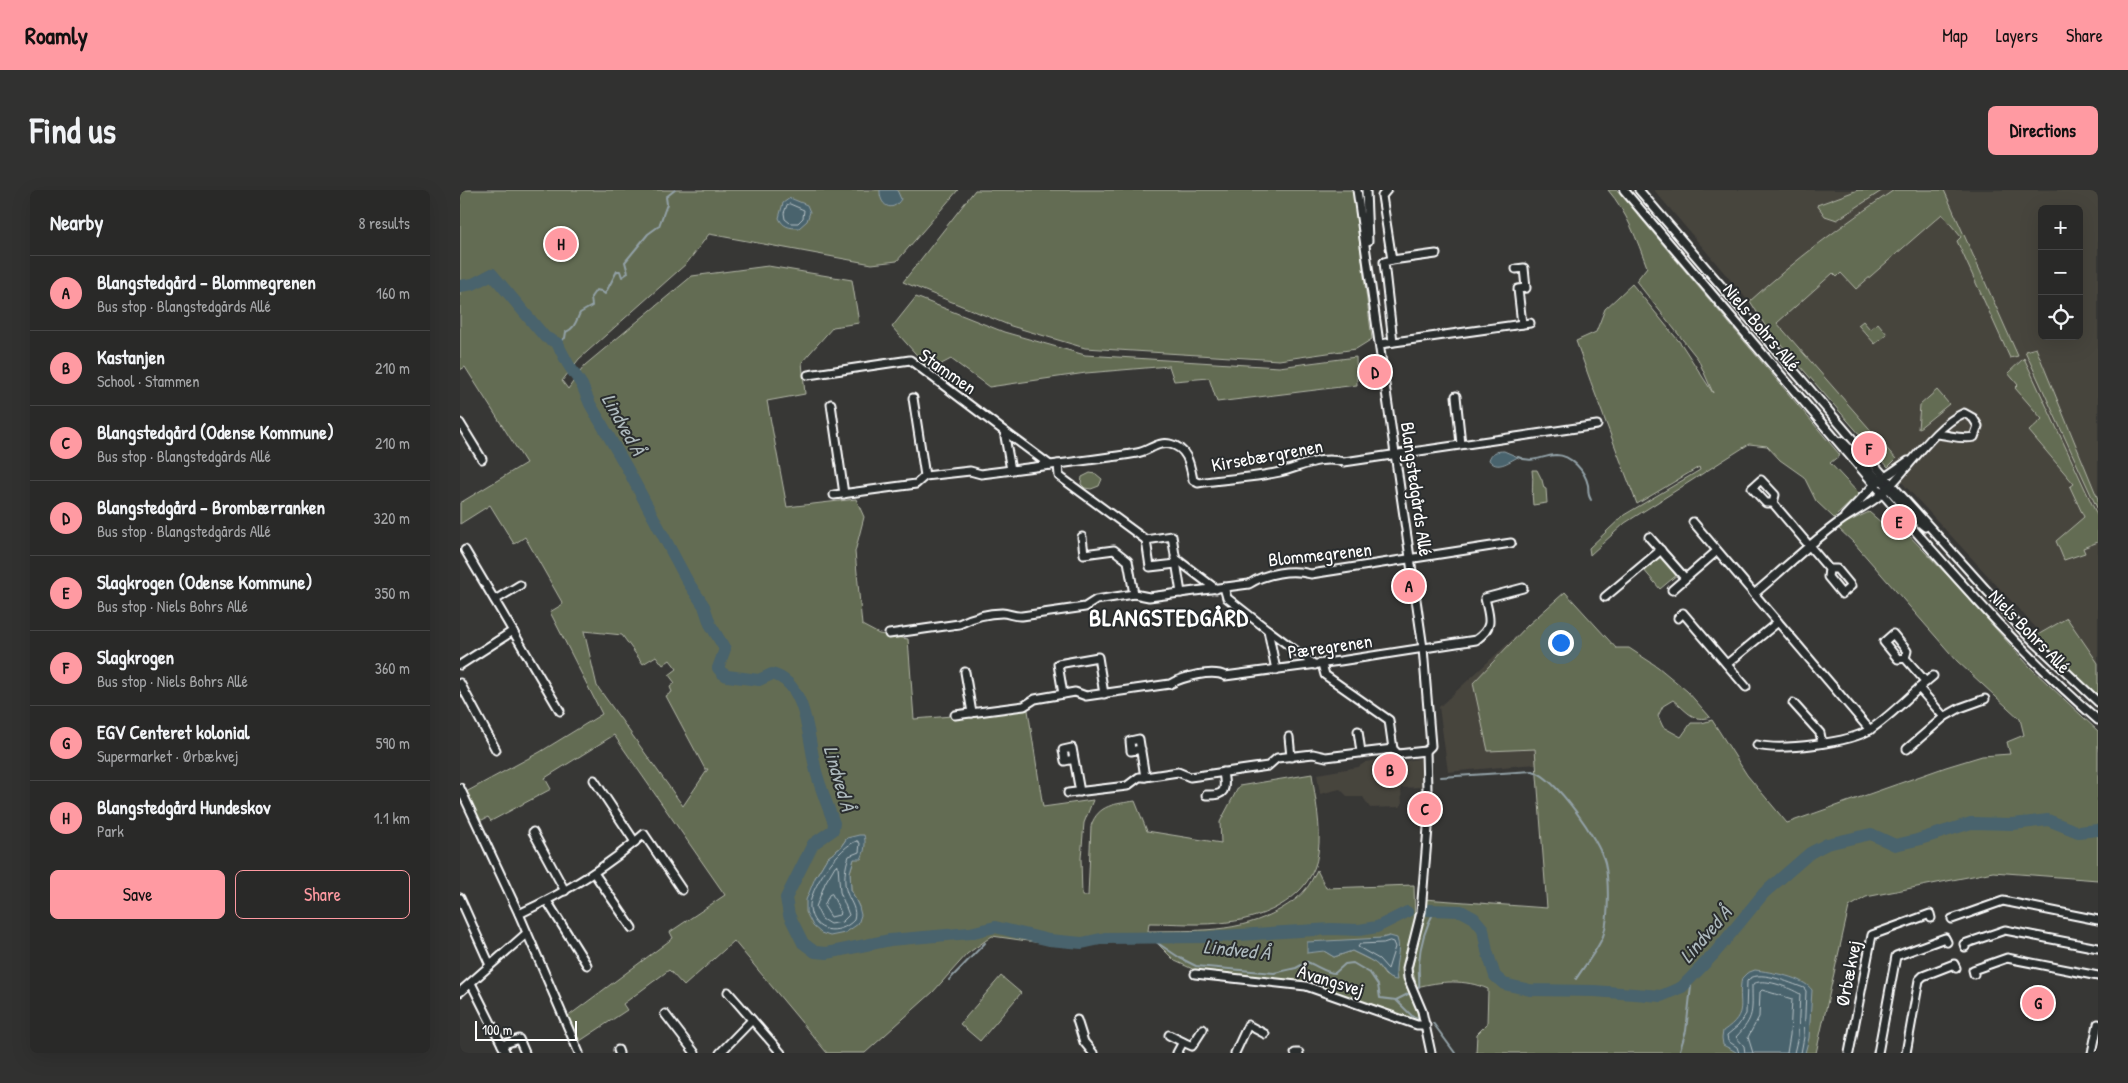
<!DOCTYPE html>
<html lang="en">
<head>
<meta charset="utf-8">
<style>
  :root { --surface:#292928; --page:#313130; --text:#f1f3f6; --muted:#a5a6a8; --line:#454545; --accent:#ff9aa2 }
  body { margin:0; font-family:"Patrick Hand",sans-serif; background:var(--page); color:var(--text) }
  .controls { position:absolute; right:15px; top:15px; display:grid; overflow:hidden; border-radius:8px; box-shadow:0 5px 20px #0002 }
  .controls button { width:45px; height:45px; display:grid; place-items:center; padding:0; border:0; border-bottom:1px solid var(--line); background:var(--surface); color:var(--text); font:25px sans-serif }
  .scale { position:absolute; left:15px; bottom:12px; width:102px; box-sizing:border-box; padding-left:5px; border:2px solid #fff; border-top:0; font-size:14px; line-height:18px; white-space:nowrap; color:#fff; -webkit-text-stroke:4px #2a2d2e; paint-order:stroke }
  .you { position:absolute; left:1100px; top:452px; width:18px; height:18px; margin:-12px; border:4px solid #fff; border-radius:50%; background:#1a73e8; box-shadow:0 0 0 8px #1a73e833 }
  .badge { display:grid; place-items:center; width:32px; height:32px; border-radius:50%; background:var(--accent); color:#111; font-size:16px; font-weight:700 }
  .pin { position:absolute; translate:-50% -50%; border:2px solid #fff; box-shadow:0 1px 5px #0006 }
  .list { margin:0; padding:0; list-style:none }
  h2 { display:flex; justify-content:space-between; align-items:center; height:65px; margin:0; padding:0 20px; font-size:21px }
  h2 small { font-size:16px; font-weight:400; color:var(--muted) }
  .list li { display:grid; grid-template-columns:32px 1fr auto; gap:15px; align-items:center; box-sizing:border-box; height:75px; padding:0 20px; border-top:1px solid var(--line) }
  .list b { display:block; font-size:19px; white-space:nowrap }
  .list p { margin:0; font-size:16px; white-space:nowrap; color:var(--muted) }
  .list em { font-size:16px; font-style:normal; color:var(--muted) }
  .actions { display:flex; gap:10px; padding:15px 20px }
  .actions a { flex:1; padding:11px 0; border:1px solid var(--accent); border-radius:8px; text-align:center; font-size:18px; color:var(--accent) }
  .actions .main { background:var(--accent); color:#111 }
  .icon { flex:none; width:28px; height:28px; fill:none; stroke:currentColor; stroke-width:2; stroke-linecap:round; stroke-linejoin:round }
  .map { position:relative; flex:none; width:1638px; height:863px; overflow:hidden; border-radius:8px }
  header { display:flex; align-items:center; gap:30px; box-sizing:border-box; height:70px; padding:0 25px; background:var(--accent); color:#111 }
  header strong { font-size:24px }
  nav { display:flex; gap:28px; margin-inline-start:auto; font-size:18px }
  .intro { display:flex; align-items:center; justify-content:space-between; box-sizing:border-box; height:120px; padding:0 30px }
  h1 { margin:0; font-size:35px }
  .button { padding:12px 22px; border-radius:8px; background:var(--accent); color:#111; font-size:18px; font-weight:700 }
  main { display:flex; gap:30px; padding:0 30px }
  aside { flex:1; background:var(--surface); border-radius:8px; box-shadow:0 5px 20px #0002 }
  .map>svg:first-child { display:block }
  .built { fill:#47443e; fill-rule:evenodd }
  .green { fill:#646c52; stroke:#b2b6a8; fill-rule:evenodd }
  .water { fill:#49636d; stroke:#92a1a7 }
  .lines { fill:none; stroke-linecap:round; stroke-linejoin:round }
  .shore { stroke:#b6c1c5; stroke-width:1 }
  .stream { stroke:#92a1a7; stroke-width:2 }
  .river { stroke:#49636d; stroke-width:12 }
  .minor-casing { stroke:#fff; stroke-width:11 }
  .minor { stroke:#2a2d2e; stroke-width:7 }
  .labels { text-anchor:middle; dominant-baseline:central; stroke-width:4; stroke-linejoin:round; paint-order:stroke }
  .street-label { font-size:19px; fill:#fff; stroke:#2a2d2e }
  .water-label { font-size:20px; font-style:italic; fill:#adb9bd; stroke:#2a2d2e }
  .district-label { font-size:24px; font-weight:bold; letter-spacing:1px; fill:#fff; stroke:#2a2d2e }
</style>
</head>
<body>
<header>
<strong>Roamly</strong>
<nav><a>Map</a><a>Layers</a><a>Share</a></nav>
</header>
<div class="intro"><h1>Find us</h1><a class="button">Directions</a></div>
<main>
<aside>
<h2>Nearby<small>8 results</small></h2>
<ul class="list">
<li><span class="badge">A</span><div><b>Blangstedgård - Blommegrenen</b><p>Bus stop · Blangstedgårds Allé</p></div><em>160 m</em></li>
<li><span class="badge">B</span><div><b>Kastanjen</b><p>School · Stammen</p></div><em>210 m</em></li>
<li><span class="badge">C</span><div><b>Blangstedgård (Odense Kommune)</b><p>Bus stop · Blangstedgårds Allé</p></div><em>210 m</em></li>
<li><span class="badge">D</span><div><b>Blangstedgård - Brombærranken</b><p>Bus stop · Blangstedgårds Allé</p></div><em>320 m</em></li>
<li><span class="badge">E</span><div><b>Slagkrogen (Odense Kommune)</b><p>Bus stop · Niels Bohrs Allé</p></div><em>350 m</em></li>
<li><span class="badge">F</span><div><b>Slagkrogen</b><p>Bus stop · Niels Bohrs Allé</p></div><em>360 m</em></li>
<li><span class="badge">G</span><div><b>EGV Centeret kolonial</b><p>Supermarket · Ørbækvej</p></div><em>590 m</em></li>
<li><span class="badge">H</span><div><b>Blangstedgård Hundeskov</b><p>Park</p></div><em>1.1 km</em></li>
</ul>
<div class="actions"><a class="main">Save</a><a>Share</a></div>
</aside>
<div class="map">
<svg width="1638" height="863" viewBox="0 0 1638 863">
  <rect width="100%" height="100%" fill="#373735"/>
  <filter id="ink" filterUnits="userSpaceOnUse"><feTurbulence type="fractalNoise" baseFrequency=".02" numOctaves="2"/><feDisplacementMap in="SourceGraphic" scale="10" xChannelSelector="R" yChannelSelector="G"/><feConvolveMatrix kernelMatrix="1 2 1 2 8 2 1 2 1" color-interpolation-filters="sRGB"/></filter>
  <g filter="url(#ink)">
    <g class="built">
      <path d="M1194 0H1638V505L1446 297ZM1582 19H1619V146H1582Z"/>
      <path d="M1068 435 1076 574 988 582 979 517Z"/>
      <path d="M925 563 928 575 961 568 962 597 941 598 942 614 939 617 910 618 903 607H888L880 599 860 604 857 584 898 577 906 572 918 570 917 564Z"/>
    </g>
    <g class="green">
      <path d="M0 0H498L437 71 412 74 249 44 227 73 119 169 102 191 108 199 125 175 232 86 308 76 392 90 399 133 373 137 342 172 345 204 307 211 327 317 396 309 404 327 395 362 402 435 419 444 448 449 454 529 568 520 583 617 633 610 624 633 621 668 622 706H628L631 636C638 614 656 614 675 611L687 641 761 653 760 632 779 596 852 584C855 609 862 637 858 663 853 706 806 728 768 732 743 736 715 733 689 733L688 741C735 740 779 744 821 719 829 714 839 708 845 700 850 695 853 687 857 680L866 698 954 695 955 737 943 777 947 793 960 825 958 830 845 794 737 781 715 771 688 744 627 747 610 757 532 746 507 764 473 802 405 863H367L274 751 224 796 209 780 163 814 167 820 120 851 107 827 213 748 210 742 265 705 154 545 85 588 91 599 31 631 28 627 20 631 6 602 80 562 142 524 90 422 103 414 65 347 54 354 30 315 0 334V313L66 273 5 177 0 180ZM124 441 162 445 183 474 196 466 203 475 210 470 217 479 209 485 215 493 210 497 212 502 206 506 245 579H248L223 616 137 496ZM387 648 394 669 390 682 391 700 399 717 355 688 367 668 380 658ZM930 746 936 773 933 790 925 785 916 773 892 761 874 767 864 761Z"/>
      <path d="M515 0H893L912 149 896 159 819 170 625 158 551 136 443 92Z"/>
      <path d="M1148 0H1157L1380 265 1370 273 1399 304 1374 328 1356 311 1344 287 1320 270 1307 256 1289 254 1165 333 1130 365 1129 358 1164 325 1240 280 1239 277 1177 314C1156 259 1135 205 1116 151L1136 142 1145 119 1172 94 1222 155 1253 203 1238 169 1176 91 1187 77C1177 50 1167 22 1148 0Z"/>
      <path d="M1398 0H1423L1377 30 1365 26 1357 15Z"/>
      <path d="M1434 0H1484L1558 166 1550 168 1497 51 1501 47 1482 24 1396 99 1381 83 1377 87 1373 83 1317 133 1436 269 1428 277 1306 137 1290 111C1335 70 1383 34 1434 0Z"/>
      <path d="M456 107 544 142 625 165 819 177 896 167 897 195 757 212 749 188 714 191 709 176 626 183 529 197 491 169 470 180 432 137Z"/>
      <path d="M1403 131 1410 139 1418 133 1427 144 1415 154 1398 135Z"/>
      <path d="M1576 158 1638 309V320L1565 161Z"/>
      <path d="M1564 168 1638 327V352L1623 358 1625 363 1604 370 1596 351 1624 327 1610 297 1614 294 1569 241 1582 229 1555 198 1558 195 1548 183Z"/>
      <path d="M1477 200 1489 214 1458 239 1460 215Z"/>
      <path d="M1072 280H1077L1082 290 1084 298 1086 299 1087 313 1073 315C1071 303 1074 291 1072 280Z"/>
      <path d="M630 283 636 284 642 289 639 296 631 299 625 298 621 294 622 287Z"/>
      <path d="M1409 322 1429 339 1438 334 1489 387 1571 478 1638 541V690L1533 682 1406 707 1389 717 1356 863H1016L1017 844 1027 834 1028 799C1005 789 980 791 957 797L952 779 959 747 964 709 1087 718 1075 559 1028 561 1013 493 1068 435 1105 402 1156 458H1169L1198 477 1227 501 1250 527C1233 533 1226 520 1213 510L1203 516 1198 526 1203 537 1221 547 1231 533H1242L1252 530 1287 585 1327 633 1486 577 1522 566 1550 564 1547 552 1564 545 1560 529 1497 471 1394 353 1377 337Z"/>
      <path d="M1198 367H1204L1218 384 1200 399 1183 379Z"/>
      <path d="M1607 428 1638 473V505L1574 447Z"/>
      <path d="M541 786 561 803 520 851 500 834Z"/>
    </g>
    <g class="water">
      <path d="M420 0H437L441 9C432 24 419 15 420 0Z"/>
      <path d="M330 8 347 15 350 22 347 31 339 38C329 38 323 37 319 28L323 13Z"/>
      <path d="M1044 261 1058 267C1048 272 1037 281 1029 270 1031 262 1037 261 1044 261Z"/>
      <path d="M399 645H404C406 652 405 662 401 669H394L390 682 391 700 399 717 401 725 398 734 385 743 370 746 361 743 353 736 346 722V710L355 688 367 668 380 658 387 648Z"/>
      <path d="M930 746 937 748C942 762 933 775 937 790 925 790 923 778 915 773 908 768 900 765 892 761L874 767 864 761 847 763V752L922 748Z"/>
      <path d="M1295 780C1311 782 1343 787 1352 800L1349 848 1345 863H1278L1263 855 1262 848 1263 841C1291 822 1276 814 1282 788L1287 783Z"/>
    </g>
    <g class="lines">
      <g class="shore">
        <path d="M330 14 344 20 343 28 338 33H330L325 29 324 23 327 15Z"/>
        <path d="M397 651 400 653 399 662 389 666C385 677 383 692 387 703 391 713 397 719 394 730 379 746 353 743 350 718 348 700 380 655 397 651Z"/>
        <path d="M378 676 380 702 389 725 382 732 370 734 362 729 356 717 365 693 375 676Z"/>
        <path d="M372 704 381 723 379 725 371 727 364 716 369 705Z"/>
        <path d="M930 751 933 752 935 757 928 779 919 769 898 757 900 754 923 753Z"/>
        <path d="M1279 863 1277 857 1268 851 1267 845 1278 836 1286 824 1287 791C1297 778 1330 793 1344 798L1346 801 1344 847 1341 863"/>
        <path d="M1285 863 1284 856 1276 847C1295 827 1292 822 1292 795 1302 786 1330 798 1340 804L1338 846 1334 863"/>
        <path d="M1293 863 1288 847 1299 827 1300 802 1302 800 1332 809 1330 845 1327 863"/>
      </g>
      <g class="stream">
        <path d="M97 153 105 148 106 142C115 138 116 131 120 123L132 116 131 107 136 100 141 101 145 104 157 81H160L162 87 168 83 165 72 188 44 199 36 207 14 206 7 215 0"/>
        <path d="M1058 267C1072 274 1081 266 1096 265 1111 265 1125 281 1128 295 1129 301 1127 304 1131 310"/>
        <path d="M981 587 1073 581C1097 589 1139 650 1145 673 1149 691 1149 725 1144 743 1141 756 1124 776 1116 789"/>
        <path d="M687 746 720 768 736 776 814 783 836 778 847 772C856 775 866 783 875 783L885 774 893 773 910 783 918 795 920 808 936 810 948 804"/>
        <path d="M489 790 525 753"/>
        <path d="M959 797C960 789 958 781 959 773 960 754 966 736 975 720"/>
        <path d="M936 810 952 826 958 828"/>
        <path d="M973 833 995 863"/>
        <path d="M1219 863 1226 841 1232 787"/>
      </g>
      <g class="river">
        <path d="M0 96 13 94 32 84 85 147 97 153 108 174 122 195 130 214 167 278 228 392 244 416 250 434 265 459 258 478 262 483 267 486 299 490 312 484C349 493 348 555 357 585 362 602 368 617 374 633L373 640 353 654 326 708 329 725 343 753 355 762 367 763 430 750 510 743 535 737 589 750 622 753 645 748 748 747 871 739 899 740 917 737 947 722"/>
        <path d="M968 720 1001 721 1014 728 1023 739 1027 761 1035 786 1044 794 1070 800 1134 801 1201 806 1222 797 1254 764 1304 703 1350 663 1367 654 1411 644 1435 655 1457 650 1511 633 1553 634 1588 630 1618 642 1638 640"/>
      </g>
      <defs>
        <g id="minor">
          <path d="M897 0 963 458 971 556 966 561 968 638 961 722 947 778 948 788 962 821 971 863"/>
          <path d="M906 0 908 51"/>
          <path d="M927 0 922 6 932 70 924 72 933 152"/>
          <path d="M1164 0C1254 106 1343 212 1434 317 1499 391 1563 465 1638 530"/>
          <path d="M1179 0 1431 294 1566 444 1638 512"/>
          <path d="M932 70 976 64"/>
          <path d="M1056 79 1064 78 1066 98 1058 99 1062 134"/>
          <path d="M920 154 1070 133"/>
          <path d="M348 185 450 170 544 241 551 280"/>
          <path d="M996 206 1001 254"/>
          <path d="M453 208 465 286"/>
          <path d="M371 214 384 304"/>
          <path d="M0 233 22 269"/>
          <path d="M544 241 590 275"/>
          <path d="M1382 251 1420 291 1424 292"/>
          <path d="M598 274 599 286 686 350 712 346 721 403"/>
          <path d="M1425 297 1428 298 1454 328 1465 337"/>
          <path d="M374 305 456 294 465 286 510 281 521 284C573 277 626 271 677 263 689 261 698 251 710 254 728 258 730 275 733 290L738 293C765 289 793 288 820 282 841 277 861 265 884 272L1137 235"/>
          <path d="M1313 313H1306L1292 298 1301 290 1315 305 1313 313 1369 379 1368 387 1382 404 1391 396 1377 379H1369"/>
          <path d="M1385 326 1415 294 1448 271"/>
          <path d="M1233 332 1410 540"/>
          <path d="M622 347 624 364 654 360 668 371 674 404"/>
          <path d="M1189 347 1225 388"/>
          <path d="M686 350 690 377 716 374"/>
          <path d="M5 360 100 521"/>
          <path d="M715 368 756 399"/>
          <path d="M764 397 767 408 808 440 816 480"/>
          <path d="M1212 400 1257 361"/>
          <path d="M1294 404C1323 380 1351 352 1382 330 1395 321 1410 314 1423 303 1447 281 1474 236 1504 223L1513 228 1518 236 1514 247C1501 250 1490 245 1477 244"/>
          <path d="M1145 407 1201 360"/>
          <path d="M35 410 60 395"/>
          <path d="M1218 428 1223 423 1286 497"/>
          <path d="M808 440 855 475"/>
          <path d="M429 444 499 434C511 428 528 423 542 423 549 423 554 427 562 426L625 417 636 410 674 404 689 407 789 394C806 383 831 379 851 384L1051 353"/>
          <path d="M1445 468 1438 469 1424 452 1433 444 1447 461 1445 468 1466 492"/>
          <path d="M862 474 865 485 929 530 933 559 938 564 966 561"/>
          <path d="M1267 474 1318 432"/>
          <path d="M0 475 53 441"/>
          <path d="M505 482 512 523"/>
          <path d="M0 493 36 560"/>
          <path d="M1459 498 1484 527"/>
          <path d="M603 504 598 474 638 467 644 504"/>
          <path d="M1333 513 1360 543 1362 553"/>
          <path d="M495 525 564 516 575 509 615 502 626 506 710 494C722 487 753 479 765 486L880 471 1016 450C1035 437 1029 427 1025 408L1063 398"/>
          <path d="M898 541 901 562"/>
          <path d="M829 547 831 567"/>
          <path d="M1297 555C1321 561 1390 553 1411 539 1433 524 1452 503 1473 486"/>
          <path d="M681 559 671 561 670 551 679 549 685 587"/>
          <path d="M1447 559 1484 527 1500 518 1525 509"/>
          <path d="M614 569 605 571 603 560 612 558 620 602"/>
          <path d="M134 590 175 652"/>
          <path d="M0 598 59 724 119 863"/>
          <path d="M608 603 667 596 679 587H685L718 582 730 587 808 576 817 568 853 564 866 567 933 559"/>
          <path d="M746 605C766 606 766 600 763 582"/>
          <path d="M73 642 105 701"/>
          <path d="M134 683 172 738"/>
          <path d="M0 708 30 775"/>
          <path d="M87 711 127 775"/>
          <path d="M59 724C104 703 146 678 184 644L222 700"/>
          <path d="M1492 729 1543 711 1638 730"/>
          <path d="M1505 757 1504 754 1545 740 1638 758"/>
          <path d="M735 784 846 796 957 835H966"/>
          <path d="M1514 784 1513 780 1547 768 1638 786"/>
          <path d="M11 793 46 863"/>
          <path d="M0 802 67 743"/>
          <path d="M268 802 321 863"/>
          <path d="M205 824 235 863"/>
          <path d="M617 830 624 852 633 863"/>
          <path d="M709 845 723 852 717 863"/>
          <path d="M723 852 732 856 743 839"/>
          <path d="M42 855 59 849 65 863"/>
          <path d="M158 860 159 863"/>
          <path d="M260 863 292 830"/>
          <path d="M775 863 788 835 805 844"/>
          <path d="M835 863H839"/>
          <path d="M1389 863 1412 745 1470 724 1471 728"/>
          <path d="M1418 863 1436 766 1485 748 1487 752"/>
          <path d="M1446 863 1459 790 1463 786 1494 774 1496 778"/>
          <path d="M1632 863 1638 834"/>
        </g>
      </defs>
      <use href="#minor" class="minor-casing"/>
      <use href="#minor" class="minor"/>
    </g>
  </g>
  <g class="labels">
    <g class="street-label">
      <text transform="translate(1302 137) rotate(50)">Niels Bohrs Allé</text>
      <text transform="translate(488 181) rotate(35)">Stammen</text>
      <text transform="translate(807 265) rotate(-10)">Kirsebærgrenen</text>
      <text transform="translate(957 299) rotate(82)">Blangstedgårds Allé</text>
      <text transform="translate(860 364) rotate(-6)">Blommegrenen</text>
      <text transform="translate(1570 441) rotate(46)">Niels Bohrs Allé</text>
      <text transform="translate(870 456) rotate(-8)">Pæregrenen</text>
      <text transform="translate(1388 783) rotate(-79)">Ørbækvej</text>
      <text transform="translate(871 790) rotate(17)">Åvangsvej</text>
    </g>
    <g class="water-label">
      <text transform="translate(164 234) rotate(61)">Lindved Å</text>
      <text transform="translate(380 588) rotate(74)">Lindved Å</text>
      <text transform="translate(1245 744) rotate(-49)">Lindved Å</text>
      <text transform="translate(777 759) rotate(6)">Lindved Å</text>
    </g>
    <g class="district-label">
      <text x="709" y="427">BLANGSTEDGÅRD</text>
    </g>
  </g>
</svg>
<div class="controls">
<button>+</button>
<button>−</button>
<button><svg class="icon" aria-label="locate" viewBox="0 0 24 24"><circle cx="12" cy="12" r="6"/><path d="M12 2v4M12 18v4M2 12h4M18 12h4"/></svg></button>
</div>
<div class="scale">100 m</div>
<div class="you"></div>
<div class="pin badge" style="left:949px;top:396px">A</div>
<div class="pin badge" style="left:930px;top:580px">B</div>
<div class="pin badge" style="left:965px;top:619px">C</div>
<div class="pin badge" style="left:915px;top:182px">D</div>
<div class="pin badge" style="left:1439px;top:332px">E</div>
<div class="pin badge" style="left:1409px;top:259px">F</div>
<div class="pin badge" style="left:1578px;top:813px">G</div>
<div class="pin badge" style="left:101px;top:54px">H</div>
</div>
</main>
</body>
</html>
